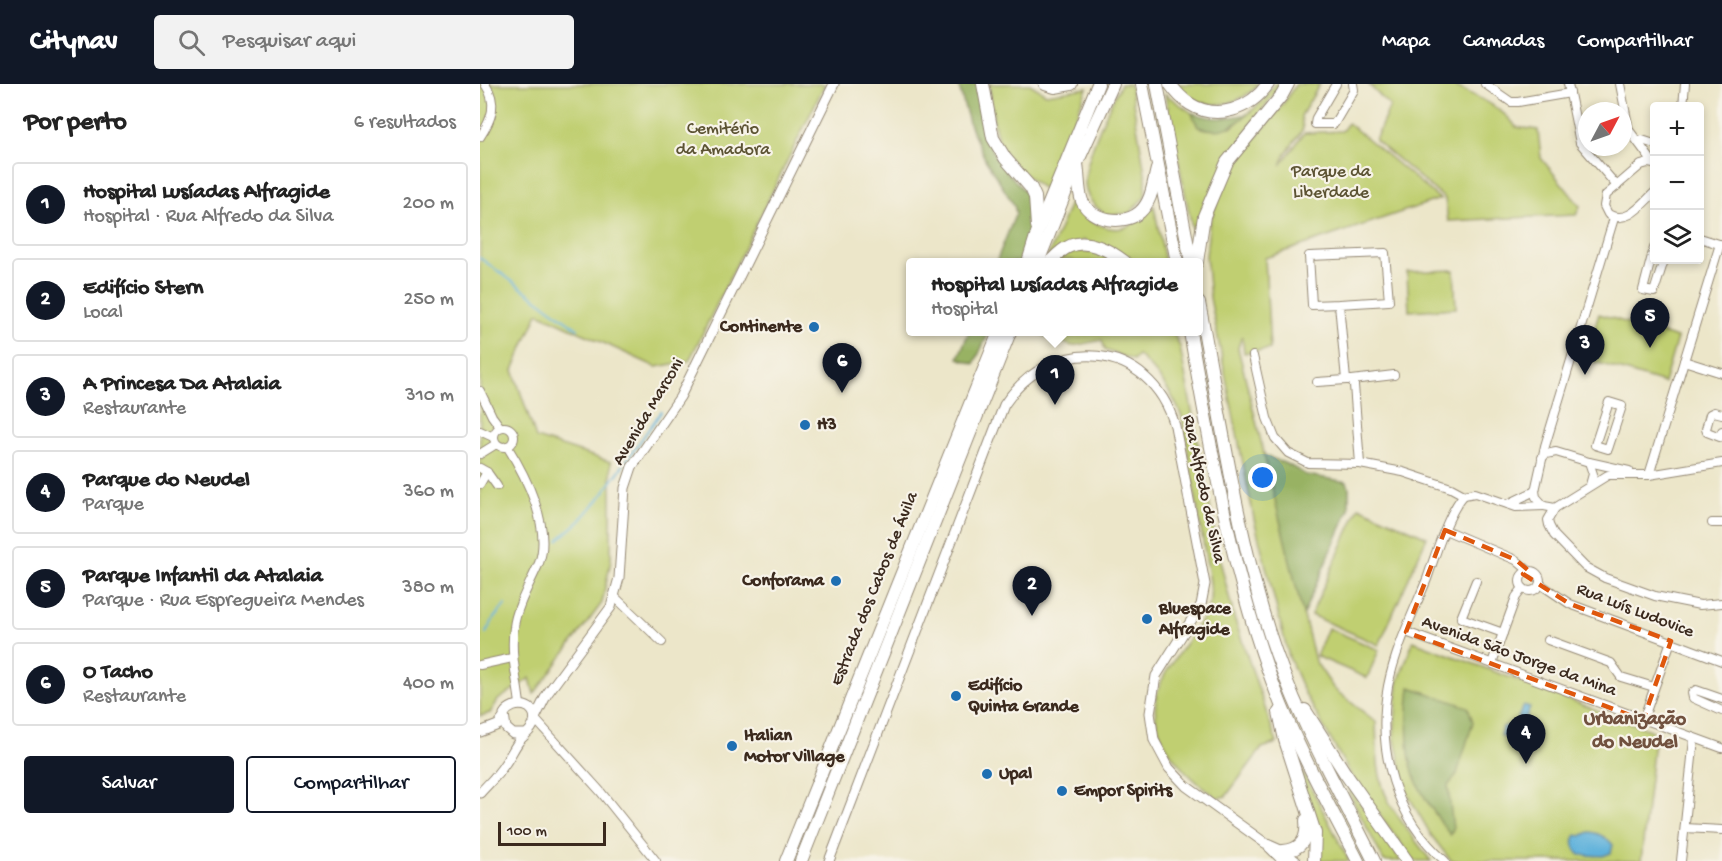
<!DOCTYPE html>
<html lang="pt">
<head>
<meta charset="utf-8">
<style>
  :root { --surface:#fff; --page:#f2f2f2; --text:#222; --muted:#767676; --line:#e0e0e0; --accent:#111827 }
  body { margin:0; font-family:"Gochi Hand",sans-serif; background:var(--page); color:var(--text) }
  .controls { position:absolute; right:18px; top:18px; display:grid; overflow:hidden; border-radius:6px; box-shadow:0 3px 9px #0003 }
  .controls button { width:54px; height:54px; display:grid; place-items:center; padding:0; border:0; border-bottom:2px solid var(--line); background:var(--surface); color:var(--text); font:30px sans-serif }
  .compass { position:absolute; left:1098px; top:18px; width:54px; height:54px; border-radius:50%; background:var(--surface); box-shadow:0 3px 9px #0003; rotate:49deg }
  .scale { position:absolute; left:18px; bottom:15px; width:108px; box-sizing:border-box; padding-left:6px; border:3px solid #3b2a1e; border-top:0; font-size:16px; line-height:21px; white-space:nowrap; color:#3b2a1e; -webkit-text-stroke:4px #f7f3e8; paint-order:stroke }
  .you { position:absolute; left:783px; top:394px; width:21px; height:21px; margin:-15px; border:4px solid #fff; border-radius:50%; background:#1a73e8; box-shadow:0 0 0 9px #1a73e833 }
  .badge { display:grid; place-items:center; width:39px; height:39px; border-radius:50%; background:var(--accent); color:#fff; font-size:20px; font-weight:700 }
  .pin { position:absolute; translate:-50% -50px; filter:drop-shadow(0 2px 3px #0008) }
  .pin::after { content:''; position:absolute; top:32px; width:21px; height:18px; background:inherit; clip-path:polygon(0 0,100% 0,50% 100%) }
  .popup { position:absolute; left:426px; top:174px; width:297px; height:78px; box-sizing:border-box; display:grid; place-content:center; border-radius:6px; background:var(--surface); filter:drop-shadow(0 2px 4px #0005); font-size:20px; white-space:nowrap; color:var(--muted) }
  .popup b { font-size:22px; color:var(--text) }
  .popup::after { content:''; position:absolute; left:50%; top:100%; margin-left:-12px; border:12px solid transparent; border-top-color:var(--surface) }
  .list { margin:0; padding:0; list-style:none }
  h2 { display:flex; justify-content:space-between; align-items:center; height:78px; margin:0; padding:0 24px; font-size:26px }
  h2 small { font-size:20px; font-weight:400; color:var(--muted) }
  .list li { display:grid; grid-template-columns:39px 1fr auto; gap:18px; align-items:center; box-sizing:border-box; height:84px; margin:0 12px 12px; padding:0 12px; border:2px solid var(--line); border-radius:6px }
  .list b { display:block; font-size:22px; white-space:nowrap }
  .list p { margin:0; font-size:20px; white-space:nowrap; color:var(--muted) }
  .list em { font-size:20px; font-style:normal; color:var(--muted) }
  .actions { display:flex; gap:12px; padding:18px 24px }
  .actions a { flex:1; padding:14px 0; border:2px solid var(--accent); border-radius:6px; text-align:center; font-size:21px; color:var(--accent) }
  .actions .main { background:var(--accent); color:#fff }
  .icon { flex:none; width:33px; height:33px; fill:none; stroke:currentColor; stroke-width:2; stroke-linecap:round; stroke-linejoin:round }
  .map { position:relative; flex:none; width:1242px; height:777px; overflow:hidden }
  header { display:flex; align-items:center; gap:36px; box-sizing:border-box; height:84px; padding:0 30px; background:var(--accent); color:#fff }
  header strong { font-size:28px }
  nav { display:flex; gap:33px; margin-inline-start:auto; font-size:21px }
  .search { width:420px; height:54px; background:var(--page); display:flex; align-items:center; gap:15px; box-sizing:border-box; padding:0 21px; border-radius:6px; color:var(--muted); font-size:22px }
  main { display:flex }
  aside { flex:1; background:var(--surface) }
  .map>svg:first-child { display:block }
  .green { fill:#c0cf71; stroke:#7e7c48; stroke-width:1.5 }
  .forest { fill:#98b263; stroke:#6a6e40; stroke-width:1.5 }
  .water { fill:#60b2db; stroke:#4e6e7c; stroke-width:1.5 }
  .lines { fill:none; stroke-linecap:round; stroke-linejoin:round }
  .stream { stroke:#60b2db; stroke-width:2 }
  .minor-casing { stroke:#948874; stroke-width:10 }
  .tertiary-casing { stroke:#948874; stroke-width:11 }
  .trunk-casing { stroke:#948874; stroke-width:14 }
  .minor { stroke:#fff; stroke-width:8 }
  .tertiary { stroke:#fff; stroke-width:9 }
  .trunk { stroke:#fff; stroke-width:12 }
  .marked { fill:none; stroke:#df570d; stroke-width:4.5; stroke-dasharray:12 8; stroke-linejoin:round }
  .poi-dot { fill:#1f6fb2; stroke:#f7f3e8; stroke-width:2 }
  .labels { text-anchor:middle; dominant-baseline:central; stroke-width:4.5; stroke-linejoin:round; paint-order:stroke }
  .park-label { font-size:18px; fill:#5c5333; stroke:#f7f3e8 }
  .poi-label { font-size:18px; font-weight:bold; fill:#3b2a1e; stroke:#f7f3e8; text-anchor:start }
  .street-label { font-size:18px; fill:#3b2a1e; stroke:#f7f3e8 }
  .neighbourhood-label { font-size:20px; font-weight:bold; fill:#71513f; stroke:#f7f3e8 }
</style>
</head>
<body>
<header>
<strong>Citynav</strong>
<div class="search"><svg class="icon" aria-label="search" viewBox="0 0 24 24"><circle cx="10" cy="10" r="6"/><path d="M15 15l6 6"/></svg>Pesquisar aqui</div>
<nav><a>Mapa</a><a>Camadas</a><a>Compartilhar</a></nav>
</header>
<main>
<aside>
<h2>Por perto<small>6 resultados</small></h2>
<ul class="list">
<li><span class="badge">1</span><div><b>Hospital Lusíadas Alfragide</b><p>Hospital · Rua Alfredo da Silva</p></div><em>200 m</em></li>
<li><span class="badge">2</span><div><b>Edifício Stern</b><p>Local</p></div><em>250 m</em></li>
<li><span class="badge">3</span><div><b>A Princesa Da Atalaia</b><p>Restaurante</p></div><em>310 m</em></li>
<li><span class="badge">4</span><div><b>Parque do Neudel</b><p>Parque</p></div><em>360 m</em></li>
<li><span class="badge">5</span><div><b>Parque Infantil da Atalaia</b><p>Parque · Rua Espregueira Mendes</p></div><em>380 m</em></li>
<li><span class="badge">6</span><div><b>O Tacho</b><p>Restaurante</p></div><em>400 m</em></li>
</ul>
<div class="actions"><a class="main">Salvar</a><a>Compartilhar</a></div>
</aside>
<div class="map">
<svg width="1242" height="777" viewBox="0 0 1242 777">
  <rect width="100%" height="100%" fill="#f7f3e8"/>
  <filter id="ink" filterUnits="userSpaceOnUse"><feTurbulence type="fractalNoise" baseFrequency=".0167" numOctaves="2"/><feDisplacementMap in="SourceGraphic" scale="12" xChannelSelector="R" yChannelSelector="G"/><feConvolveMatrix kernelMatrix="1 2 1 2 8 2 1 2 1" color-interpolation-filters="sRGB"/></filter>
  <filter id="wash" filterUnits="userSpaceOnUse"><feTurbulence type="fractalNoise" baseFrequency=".008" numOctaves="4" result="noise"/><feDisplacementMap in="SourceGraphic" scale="24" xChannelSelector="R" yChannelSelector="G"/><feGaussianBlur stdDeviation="1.35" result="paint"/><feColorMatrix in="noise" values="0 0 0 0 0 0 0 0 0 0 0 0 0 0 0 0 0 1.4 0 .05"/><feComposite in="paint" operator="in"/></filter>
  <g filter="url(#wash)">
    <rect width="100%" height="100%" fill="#ece6c9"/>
    <g class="green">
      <path d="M0 0H345L209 277 176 283 58 229 33 286 56 354 131 378V476L122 519 54 610 50 594 18 616 10 629 0 632Z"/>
      <path d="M509 0H550L566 10 607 4 570 99 564 105C545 92 524 75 517 52 512 36 512 17 509 0Z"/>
      <path d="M641 0H650L666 95 665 112 650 129 626 131C617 124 609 118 606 106 600 82 629 22 641 0Z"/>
      <path d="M696 0H779C757 25 717 29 696 0Z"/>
      <path d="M794 0H802L769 43 718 138 712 144 685 10 712 29 718 43H752L783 17Z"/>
      <path d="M816 0H840L821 32 823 45 805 71 801 81 824 49 862 47 868 39 960 115 785 174 790 265 764 269 762 252 758 264 835 577 854 605 896 638C897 663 896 692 908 716 920 738 936 757 951 777H934L872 693 824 608 809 573 774 435 730 214 726 172 729 142 742 101 751 83 799 26Z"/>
      <path d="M970 0C993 11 1022 22 1036 43L1058 46 1061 74 1100 122 1096 131 968 137 965 115 895 56 910 22 889 1Z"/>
      <path d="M594 110C596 115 597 123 601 127 609 139 629 147 643 144 655 141 666 130 674 122L685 178H652L645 173 603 156 567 175Z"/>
      <path d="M598 167 616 168 631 178H594L592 176H577L585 171Z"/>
      <path d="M974 186 976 224 929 227 927 188Z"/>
      <path d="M1119 230 1173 247 1177 243 1181 249 1197 254 1184 299 1105 275Z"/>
      <path d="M556 248H693L700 263 739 472 754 533 797 659 782 664 746 712 738 714C698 687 657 642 684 592 695 571 725 538 730 517 731 511 730 504 730 498L702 333C691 307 678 289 658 271L653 276 625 266 622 256 592 262Z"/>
      <path d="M879 423 947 453 899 561 831 531Z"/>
      <path d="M848 544 899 566 887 594 836 572Z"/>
      <path d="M933 557 1175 648 1161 777H971L951 751 927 709 914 652 918 599Z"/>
      <path d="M819 685 826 694 869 777H837Z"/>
      <path d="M869 703 921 777H904L869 709Z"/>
    </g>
    <g class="forest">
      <path d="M478 0H498C501 25 503 49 515 72 523 87 538 97 547 111 560 130 549 159 543 178H516L536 129 534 121 506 77 490 42Z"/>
      <path d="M712 29C735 36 745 35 768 30 751 44 741 50 718 43Z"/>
      <path d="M489 248H509L494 280 478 274Z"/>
      <path d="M784 371 809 381 826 391 867 398 869 404V425L823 531Z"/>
      <path d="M930 603 988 623 993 638 977 690 968 702 973 745 970 751C957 732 942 713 934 691 925 664 927 631 930 603Z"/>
    </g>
    <g class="water">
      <path d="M1043 621 1050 623 1042 644 1035 642Z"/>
      <path d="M1026 642 1041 648 1037 657 1020 651 1023 643Z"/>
      <path d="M1109 748C1117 748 1128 754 1133 761L1131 769 1123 772 1100 771C1094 765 1091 758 1096 751L1101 752Z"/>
    </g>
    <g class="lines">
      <g class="stream">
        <path d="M0 174 98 245"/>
        <path d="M78 456 100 437 122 411 181 328"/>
        <path d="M6 549 14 534 25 521"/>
      </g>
    </g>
  </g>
  <g filter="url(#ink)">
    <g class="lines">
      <defs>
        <g id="minor">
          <path d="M856 0 836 34 835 40H854L874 6 873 0"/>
          <path d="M1005 0 1031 18H1038L1090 9"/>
          <path d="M1088 0 1100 59 1137 102"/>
          <path d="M1140 0 1149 46 1174 80"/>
          <path d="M1203 22 1205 0"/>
          <path d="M0 53C12 35 18 19 5 0"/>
          <path d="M1158 58 1162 56 1174 60"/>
          <path d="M1174 80 1168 79 1161 81 1126 111 1124 122 1128 130C1147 141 1161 121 1174 109"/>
          <path d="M1134 134 1065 362 1055 407 1056 413 1064 422 1075 424 1128 391H1169L1242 379"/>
          <path d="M1220 154 1242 161"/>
          <path d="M1174 164 1163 206 1174 208 1184 176"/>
          <path d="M859 220 909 217 905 169 829 172 832 221 859 220 866 296H872L874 301 880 380"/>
          <path d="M773 272 787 334 795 354 808 369 828 379 880 380 923 388 971 404 984 411 995 409 1036 423 1064 422"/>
          <path d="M1204 277 1242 289"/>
          <path d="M872 296 914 291"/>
          <path d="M837 298 866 296"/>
          <path d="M0 307 12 332 20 343"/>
          <path d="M1129 318 1142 322 1128 365 1115 361Z"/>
          <path d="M1242 330 1234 328 1230 330 1226 345 1227 348 1240 353 1242 347"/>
          <circle cx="24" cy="353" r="10"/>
          <path d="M0 347 13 353"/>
          <path d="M27 362C46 392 72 444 59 479 51 498 36 523 34 543 30 570 37 594 40 620"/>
          <path d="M0 370 16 360"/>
          <path d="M1062 374 1066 370 1076 368 1109 378 1149 387"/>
          <path d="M1109 378 1113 390 1110 401"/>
          <path d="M0 384 7 388 17 402"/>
          <path d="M1169 391 1240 160"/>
          <path d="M0 400 7 388"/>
          <path d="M1028 420 1055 407"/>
          <path d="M1075 424 1068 436 1069 441 1074 451 1105 483 1125 494 1175 512 1220 521 1242 519"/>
          <path d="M1232 439H1242"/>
          <path d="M965 446 1036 476 1049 487"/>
          <circle cx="1050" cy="497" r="10"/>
          <path d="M996 497 981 534 1023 549"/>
          <path d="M1060 500 1090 520 1242 577"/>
          <path d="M135 513 182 558"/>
          <path d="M926 548 1242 664"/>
          <path d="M1068 556 1131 579 1141 593 1174 603"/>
          <path d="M1012 579 1036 513 1043 504"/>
          <path d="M0 581 32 574"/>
          <path d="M1242 615 1216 606 1212 609 1213 614 1242 627"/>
          <path d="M55 635 120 707 176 777"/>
          <path d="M1163 636 1191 557"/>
          <path d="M1205 744 1242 746"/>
          <path d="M965 777C915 734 896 666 908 602 915 566 933 529 947 495 955 472 968 428 984 411"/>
          <path d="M1201 777 1214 655"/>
        </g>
        <g id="tertiary">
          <path d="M55 634 67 610 131 523 139 494 145 404 152 383 200 313 354 0"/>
          <path d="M0 648 18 641 23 635"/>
          <path d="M0 709C8 700 18 691 24 681 30 673 34 664 39 657 44 651 52 647 54 639 59 620 33 615 24 630L26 644 33 650H46"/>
          <path d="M789 763 803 777"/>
          <path d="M349 777 524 321C571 249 670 256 695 342L725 500 721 521 676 592 670 629 674 656 689 684 706 702 785 759 803 767 816 777"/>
        </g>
        <g id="trunk">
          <path d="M503 0 513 54 525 74 551 104 555 113 557 142"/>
          <path d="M565 0 575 3 591 0"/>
          <path d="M662 0 697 178"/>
          <path d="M677 0 711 178"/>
          <path d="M690 0C695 7 702 15 710 20 737 37 770 25 788 0"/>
          <path d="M597 80C599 91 598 107 602 117 611 137 644 142 660 128 672 117 673 100 677 85"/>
          <path d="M548 178 557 149 618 0"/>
          <path d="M558 178 597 79 633 0"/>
          <path d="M570 178C575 173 581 166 588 163 606 153 631 167 645 178"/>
          <path d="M717 178 724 132 747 78 802 11 808 0"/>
          <path d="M719 219C740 327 755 439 788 545 813 626 856 701 894 777"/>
          <path d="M710 248C731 366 752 493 795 605 817 664 849 721 878 777"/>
          <path d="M825 626 865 689 927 777"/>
          <path d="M799 628 805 656 835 749 834 777"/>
          <path d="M803 767C822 766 828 754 826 736"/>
          <path d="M306 777 519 248"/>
          <path d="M321 777 530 248"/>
        </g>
      </defs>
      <use href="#minor" class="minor-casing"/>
      <use href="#tertiary" class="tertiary-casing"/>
      <use href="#trunk" class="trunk-casing"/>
      <use href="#minor" class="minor"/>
      <use href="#tertiary" class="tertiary"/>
      <use href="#trunk" class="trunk"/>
    </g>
  </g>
  <path class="marked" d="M965 446 1036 476 1049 487 1043 490 1090 520 1191 557 1163 636 926 548Z"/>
  <g class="poi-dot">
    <circle cx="334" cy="243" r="6"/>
    <circle cx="325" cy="341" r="6"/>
    <circle cx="356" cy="497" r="6"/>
    <circle cx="667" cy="535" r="6"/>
    <circle cx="476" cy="612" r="6"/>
    <circle cx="252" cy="662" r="6"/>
    <circle cx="507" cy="690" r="6"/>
    <circle cx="582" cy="707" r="6"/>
  </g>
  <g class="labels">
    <g class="park-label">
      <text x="243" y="45">Cemitério<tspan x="243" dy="21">da Amadora</tspan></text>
      <text x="851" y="88">Parque da<tspan x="851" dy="21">Liberdade</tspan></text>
    </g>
    <g class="poi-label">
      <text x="322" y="243" text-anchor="end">Continente</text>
      <text x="337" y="341">H3</text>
      <text x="344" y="497" text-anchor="end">Conforama</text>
      <text x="679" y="525">Bluespace<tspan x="679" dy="21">Alfragide</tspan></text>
      <text x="488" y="602">Edifício<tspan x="488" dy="21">Quinta Grande</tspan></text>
      <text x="264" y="652">Italian<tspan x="264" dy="21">Motor Village</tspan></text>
      <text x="519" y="690">Upal</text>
      <text x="594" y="707">Empor Spirits</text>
    </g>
    <g class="street-label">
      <text transform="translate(169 328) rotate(-59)">Avenida Marconi</text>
      <text transform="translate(723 405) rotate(78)">Rua Alfredo da Silva</text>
      <text transform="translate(395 505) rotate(-68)">Estrada dos Cabos de Ávila</text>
      <text transform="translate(1155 527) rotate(21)">Rua Luís Ludovice</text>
      <text transform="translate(1039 573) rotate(20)">Avenida São Jorge da Mina</text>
    </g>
    <g class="neighbourhood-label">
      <text x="1155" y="636">Urbanização<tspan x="1155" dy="23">do Neudel</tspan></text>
    </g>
  </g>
</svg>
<div class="controls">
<button>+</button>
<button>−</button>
<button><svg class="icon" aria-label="layers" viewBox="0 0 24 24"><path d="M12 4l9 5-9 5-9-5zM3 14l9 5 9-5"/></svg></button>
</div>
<svg class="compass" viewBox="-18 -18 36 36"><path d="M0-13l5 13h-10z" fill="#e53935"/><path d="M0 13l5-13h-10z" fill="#767676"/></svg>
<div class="scale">100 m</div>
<div class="you"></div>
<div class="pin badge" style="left:575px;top:321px">1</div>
<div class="popup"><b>Hospital Lusíadas Alfragide</b>Hospital</div>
<div class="pin badge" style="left:552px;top:532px">2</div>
<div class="pin badge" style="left:1105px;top:291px">3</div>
<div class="pin badge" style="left:1046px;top:680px">4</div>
<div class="pin badge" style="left:1170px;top:264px">5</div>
<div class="pin badge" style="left:362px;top:309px">6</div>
</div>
</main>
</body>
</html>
